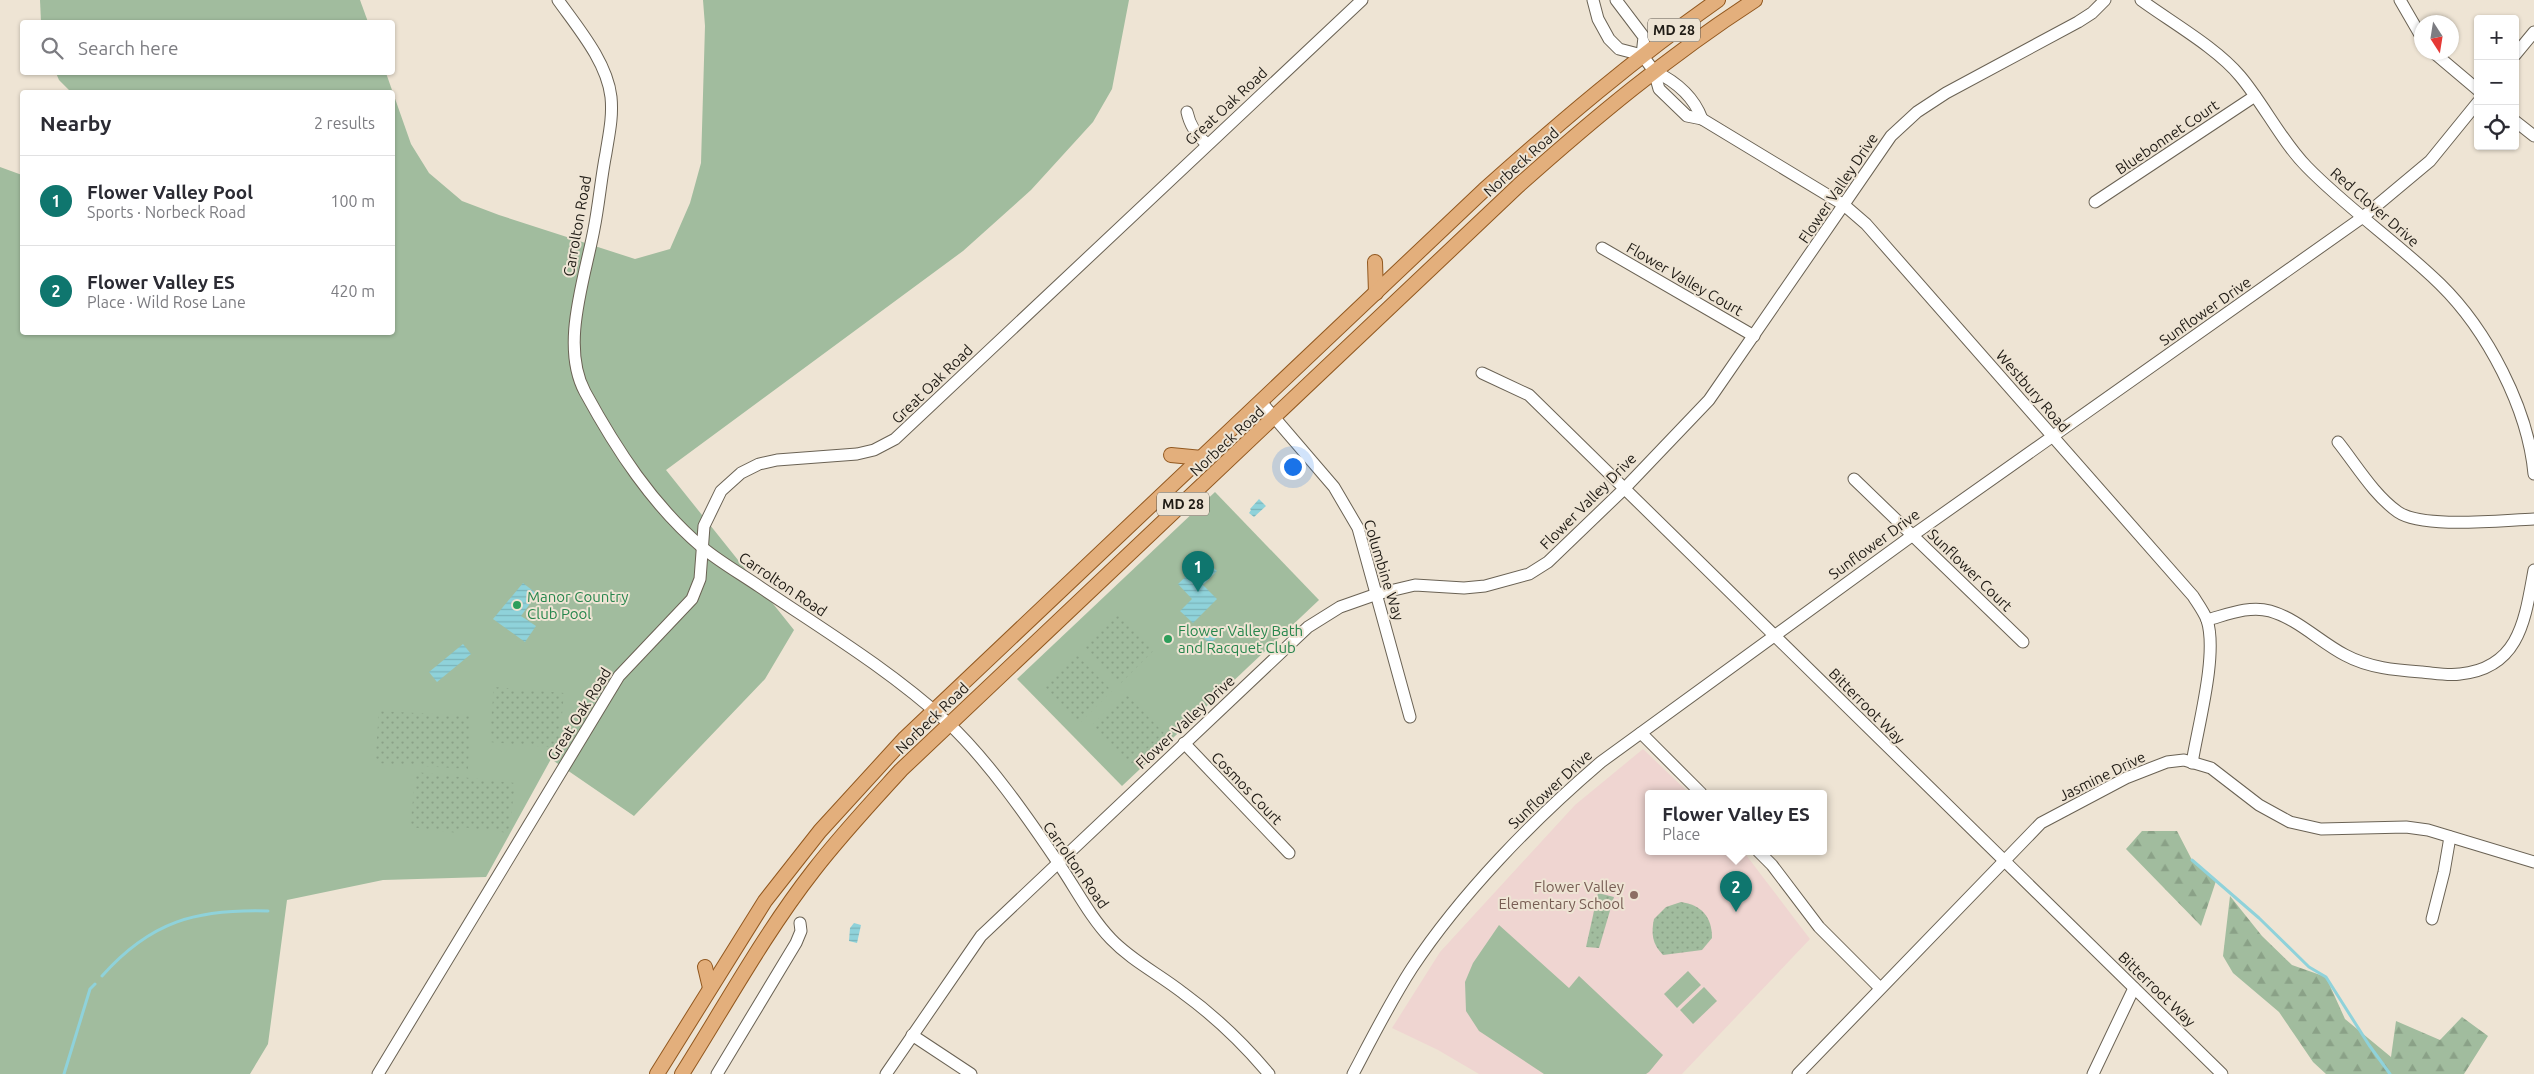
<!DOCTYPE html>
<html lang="en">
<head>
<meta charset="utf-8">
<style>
  :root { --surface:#fff; --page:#f2f2f3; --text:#2b2b33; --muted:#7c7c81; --line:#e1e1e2; --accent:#0f766e }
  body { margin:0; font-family:Ubuntu,sans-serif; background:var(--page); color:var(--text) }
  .controls { position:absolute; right:15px; top:15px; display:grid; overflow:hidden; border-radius:5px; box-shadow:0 1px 4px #0004 }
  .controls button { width:45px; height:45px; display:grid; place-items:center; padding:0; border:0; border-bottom:1px solid var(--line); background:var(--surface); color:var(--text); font:25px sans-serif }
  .compass { position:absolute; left:2414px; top:15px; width:45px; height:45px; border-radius:50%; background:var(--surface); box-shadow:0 1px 4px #0004; rotate:168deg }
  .you { position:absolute; left:1292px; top:466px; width:18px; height:18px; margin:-12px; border:4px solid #fff; border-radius:50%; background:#1a73e8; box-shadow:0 0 0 8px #1a73e833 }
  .badge { display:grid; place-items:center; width:32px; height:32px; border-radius:50%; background:var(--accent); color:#fff; font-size:16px; font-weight:700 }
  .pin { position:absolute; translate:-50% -41px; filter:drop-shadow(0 1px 2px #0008) }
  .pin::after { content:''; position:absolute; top:26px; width:18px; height:15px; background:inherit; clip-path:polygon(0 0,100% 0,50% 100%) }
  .popup { position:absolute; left:1645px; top:790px; width:182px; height:65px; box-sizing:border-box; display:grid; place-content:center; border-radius:5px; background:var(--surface); filter:drop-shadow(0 1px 4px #0005); font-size:16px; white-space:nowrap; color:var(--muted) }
  .popup b { font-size:19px; color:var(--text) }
  .popup::after { content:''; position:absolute; left:50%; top:100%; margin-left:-10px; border:10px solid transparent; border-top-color:var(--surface) }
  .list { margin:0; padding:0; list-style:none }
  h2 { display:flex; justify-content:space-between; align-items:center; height:65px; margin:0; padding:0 20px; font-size:21px }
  h2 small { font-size:16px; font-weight:400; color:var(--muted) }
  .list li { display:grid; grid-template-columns:32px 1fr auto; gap:15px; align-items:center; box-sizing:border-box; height:90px; padding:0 20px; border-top:1px solid var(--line) }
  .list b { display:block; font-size:19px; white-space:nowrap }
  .list p { margin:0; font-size:16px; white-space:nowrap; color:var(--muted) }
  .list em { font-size:16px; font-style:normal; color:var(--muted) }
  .icon { flex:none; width:28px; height:28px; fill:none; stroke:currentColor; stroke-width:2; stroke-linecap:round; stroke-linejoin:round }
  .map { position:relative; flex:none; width:2534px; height:1074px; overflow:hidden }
  .search { position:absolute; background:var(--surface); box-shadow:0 1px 4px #0004; left:20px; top:20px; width:375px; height:55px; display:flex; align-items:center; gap:12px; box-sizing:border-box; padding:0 18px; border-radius:5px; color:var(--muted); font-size:19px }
  .panel { position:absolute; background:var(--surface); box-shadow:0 1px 4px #0004; left:20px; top:90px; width:375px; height:245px; border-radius:5px }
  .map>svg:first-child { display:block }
  .education { fill:#efd5d1 }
  .green { fill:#a1bc9e }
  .forest { fill:url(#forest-firs) }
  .park { fill:url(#park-dots) }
  .water { fill:url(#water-rules) }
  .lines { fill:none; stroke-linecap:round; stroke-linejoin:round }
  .stream { stroke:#8fd2da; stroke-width:3 }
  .minor-casing { stroke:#6a6254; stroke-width:13 }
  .major-casing { stroke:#92581f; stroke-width:16 }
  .minor { stroke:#fff; stroke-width:11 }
  .major { stroke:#e3af7c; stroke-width:14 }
  .leisure-dot { fill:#2e9e5b; stroke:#eee4d4; stroke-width:2 }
  .education-dot { fill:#8d6e63; stroke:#eee4d4; stroke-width:2 }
  .labels { text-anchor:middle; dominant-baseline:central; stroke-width:4; stroke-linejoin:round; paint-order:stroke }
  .shield { fill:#eee4d4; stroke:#5d574e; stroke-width:1 }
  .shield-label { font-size:14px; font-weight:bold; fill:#1f1b15 }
  .street-label { font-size:15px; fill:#1f1b15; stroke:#eee4d4 }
  .leisure-label { font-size:15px; fill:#27864d; stroke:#eee4d4; text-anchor:start }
  .education-label { font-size:15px; fill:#785e54; stroke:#eee4d4; text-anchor:end }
</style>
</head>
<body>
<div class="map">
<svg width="2534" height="1074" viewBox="0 0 2534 1074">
  <defs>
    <pattern id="forest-firs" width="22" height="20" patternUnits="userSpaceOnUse" patternTransform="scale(1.25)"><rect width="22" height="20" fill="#a1bc9e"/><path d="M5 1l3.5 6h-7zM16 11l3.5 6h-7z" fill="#8aa187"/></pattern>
    <pattern id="park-dots" width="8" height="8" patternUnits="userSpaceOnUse" patternTransform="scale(1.25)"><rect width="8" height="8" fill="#a1bc9e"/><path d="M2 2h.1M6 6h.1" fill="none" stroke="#8aa187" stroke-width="1.8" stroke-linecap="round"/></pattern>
    <pattern id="water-rules" width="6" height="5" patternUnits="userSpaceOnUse" patternTransform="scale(1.25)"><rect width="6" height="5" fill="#8fd2da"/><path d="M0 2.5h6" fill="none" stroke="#7bb4ba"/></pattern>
  </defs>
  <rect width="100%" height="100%" fill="#eee4d4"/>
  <path class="education" d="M1643 749 1689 793H1648V851H1743L1810 939 1682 1074H1479L1438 1050 1392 1028 1440 952 1575 805Z"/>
  <g class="green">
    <path d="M40 0H360L368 22H41Z"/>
    <path d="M703 0H1129L1112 89 1093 122 1031 190 963 251 666 470 794 630 765 679 634 816 551 759 486 877 383 880 287 900 268 1044 250 1074H0V167L22 175V332H392V92H71L59 80 56 73H386L411 144 429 173 462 201 499 215 635 259 670 249 690 203 701 163 705 26Z"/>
    <path d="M1215 492 1319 600 1122 786 1017 679Z"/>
    <path d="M1499 925 1569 988 1579 976 1663 1055 1649 1072 1646 1074H1544L1479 1031 1466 1011 1465 982 1473 963Z"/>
    <path d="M1688 971 1701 985 1677 1008 1664 994Z"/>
    <path d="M1704 987 1717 1001 1693 1024 1680 1010Z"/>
  </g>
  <g class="forest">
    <path d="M2142 831H2177L2192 860 2216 881 2201 926 2126 849Z"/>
    <path d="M2230 896 2262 936 2292 965 2326 977 2345 1019 2391 1057 2396 1021 2440 1040 2462 1017 2488 1036 2464 1074H2326L2313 1062 2279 1012 2233 973 2223 956Z"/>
  </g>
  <g class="park">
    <path d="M1119 614 1154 650 1120 684 1085 647Z"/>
    <path d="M1077 655 1112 691 1080 723 1044 686Z"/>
    <path d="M494 687 564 693 559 748 489 742Z"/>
    <path d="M1125 693 1164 733 1129 766 1091 726Z"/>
    <path d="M379 711 471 716 468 769 375 763Z"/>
    <path d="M416 772 515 783 509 833 461 827 458 833 410 827Z"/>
    <path d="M1598 893 1614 897 1599 948 1586 947Z"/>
    <path d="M1681 902C1701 905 1712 916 1712 938L1702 950 1663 955C1652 944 1651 933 1654 919L1666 907Z"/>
  </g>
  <g class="water">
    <path d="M1259 499 1266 506 1254 517 1249 513 1251 510 1250 509Z"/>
    <path d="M1204 559 1217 571 1203 585 1217 599 1193 623 1180 611 1192 599 1178 584Z"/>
    <path d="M523 583 537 594 521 616 536 626 525 642 493 619Z"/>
    <path d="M1207 629 1216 638 1210 644 1201 635Z"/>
    <path d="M463 644 471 654 437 682 429 672Z"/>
    <path d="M854 923 861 925 857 943 849 941 850 928Z"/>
  </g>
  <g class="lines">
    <g class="stream">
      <path d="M2192 860 2259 918 2309 967 2326 977 2369 1045 2390 1074"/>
      <path d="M102 976C151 921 196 909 268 911"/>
      <path d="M64 1074 90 989 95 984"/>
    </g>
    <defs>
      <g id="minor">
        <path d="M558 0C578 28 607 62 611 97 613 117 609 134 606 153 601 178 599 204 594 229 585 278 560 346 585 392 616 449 653 506 703 548 720 562 741 574 760 587 824 630 890 670 947 722 987 759 1028 818 1059 864 1076 889 1090 917 1111 939 1132 961 1159 974 1183 993 1216 1017 1243 1043 1269 1074"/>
        <path d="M1593 0 1598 19 1609 39 1619 49 1642 55 1654 71 1659 89 1687 116 1702 119 1844 205 1866 224 2193 596C2198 604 2204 612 2207 620 2218 654 2198 726 2192 763"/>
        <path d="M1616 0 1644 37 1642 55"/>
        <path d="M2141 0C2171 22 2217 48 2240 76 2263 103 2282 142 2307 167 2348 209 2398 243 2440 284 2487 330 2528 408 2534 474"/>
        <path d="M2400 0 2422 38"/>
        <path d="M2433 52 2478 90"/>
        <path d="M2515 55 2534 32"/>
        <path d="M1654 71C1675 81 1694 97 1702 119"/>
        <path d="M1187 112C1190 126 1196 135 1207 144"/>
        <path d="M2515 121 2534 136"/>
        <path d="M2095 202 2255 96"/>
        <path d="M1602 248 1754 336"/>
        <path d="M1482 373 1529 395 2222 1074"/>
        <path d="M1261 402 1334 487 1358 528 1410 717"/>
        <path d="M2338 442C2357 466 2374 495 2398 512 2423 529 2502 520 2534 519"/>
        <path d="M1854 479 2023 642"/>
        <path d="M2207 620C2226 615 2249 605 2270 611 2298 619 2320 642 2345 655 2369 668 2396 670 2422 672 2434 673 2448 676 2460 674 2520 668 2525 619 2534 570"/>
        <path d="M1641 733 1701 793"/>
        <path d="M1184 743 1289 853"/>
        <path d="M1758 851 1772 865 1819 927 1880 988"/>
        <path d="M2432 919 2444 872 2450 837"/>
        <path d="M912 1035 971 1074"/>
        <path d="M378 1074 619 676 692 599 700 579 704 526 721 491 741 473 759 464 777 460 857 454 874 450 895 439 1362 0"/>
        <path d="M717 1074 796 943 801 931 800 923"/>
        <path d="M886 1074 981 936 1308 627 1340 607 1377 594 1415 585 1464 588 1485 586 1529 574 1548 562 1624 489 1709 400 1891 136 1917 112 1946 93 2078 22 2092 13 2105 0"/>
        <path d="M1353 1074C1372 1038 1390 1002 1412 968 1461 894 1533 820 1601 762L1913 535 2363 217 2430 161 2478 102"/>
        <path d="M1798 1074 2041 823 2126 778 2167 762 2184 760 2211 768 2259 805 2290 822 2321 829 2406 827 2428 830 2534 862"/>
        <path d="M2093 1074 2134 988"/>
      </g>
      <g id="major">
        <path d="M1375 262 1376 293"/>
        <path d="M1171 455 1202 458"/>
        <path d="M705 967 710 988"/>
        <path d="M657 1074 765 901 820 831 905 738 1484 190C1559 123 1635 58 1718 0"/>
        <path d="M682 1074C725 1006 764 934 814 870 841 835 871 803 901 770L1518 186C1593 119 1670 55 1755 0"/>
      </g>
    </defs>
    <use href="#minor" class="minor-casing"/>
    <use href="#major" class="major-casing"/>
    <use href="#minor" class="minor"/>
    <use href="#major" class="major"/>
  </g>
  <g class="leisure-dot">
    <circle cx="517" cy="605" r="5"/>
    <circle cx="1168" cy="639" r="5"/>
  </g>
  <circle class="education-dot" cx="1634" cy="895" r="5"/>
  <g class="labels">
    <g class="shield">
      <rect x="1648" y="18.5" width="52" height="23" rx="4"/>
      <rect x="1157" y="492.5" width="52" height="23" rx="4"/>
    </g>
    <g class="shield-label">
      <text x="1674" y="30">MD 28</text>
      <text x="1183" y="504">MD 28</text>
    </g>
    <g class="street-label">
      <text transform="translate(1226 106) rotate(-43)">Great Oak Road</text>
      <text transform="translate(2167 137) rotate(-34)">Bluebonnet Court</text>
      <text transform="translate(1521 162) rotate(-42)">Norbeck Road</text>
      <text transform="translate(1838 188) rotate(-56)">Flower Valley Drive</text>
      <text transform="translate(2375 207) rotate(41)">Red Clover Drive</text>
      <text transform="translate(577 226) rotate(-80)">Carrolton Road</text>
      <text transform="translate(1685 279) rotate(30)">Flower Valley Court</text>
      <text transform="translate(2205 311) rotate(-35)">Sunflower Drive</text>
      <text transform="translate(932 384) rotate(-44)">Great Oak Road</text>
      <text transform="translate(2033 391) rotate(49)">Westbury Road</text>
      <text transform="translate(1227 441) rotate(-43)">Norbeck Road</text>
      <text transform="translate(1588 501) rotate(-45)">Flower Valley Drive</text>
      <text transform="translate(1874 544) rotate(-36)">Sunflower Drive</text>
      <text transform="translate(1384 570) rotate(73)">Columbine Way</text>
      <text transform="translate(1970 570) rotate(44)">Sunflower Court</text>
      <text transform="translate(783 584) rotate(34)">Carrolton Road</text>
      <text transform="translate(1867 706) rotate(45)">Bitterroot Way</text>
      <text transform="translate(579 714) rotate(-58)">Great Oak Road</text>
      <text transform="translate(932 718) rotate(-44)">Norbeck Road</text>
      <text transform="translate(1185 722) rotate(-43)">Flower Valley Drive</text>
      <text transform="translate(2102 776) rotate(-26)">Jasmine Drive</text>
      <text transform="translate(1247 788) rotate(46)">Cosmos Court</text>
      <text transform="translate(1550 789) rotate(-43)">Sunflower Drive</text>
      <text transform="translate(1076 865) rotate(55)">Carrolton Road</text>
      <text transform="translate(2157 989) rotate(44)">Bitterroot Way</text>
    </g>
    <g class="leisure-label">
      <text x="527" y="596">Manor Country<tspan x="527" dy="17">Club Pool</tspan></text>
      <text x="1178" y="630">Flower Valley Bath<tspan x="1178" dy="17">and Racquet Club</tspan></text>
    </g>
    <g class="education-label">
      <text x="1624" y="886">Flower Valley<tspan x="1624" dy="17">Elementary School</tspan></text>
    </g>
  </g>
</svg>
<div class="controls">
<button>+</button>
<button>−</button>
<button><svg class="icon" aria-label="locate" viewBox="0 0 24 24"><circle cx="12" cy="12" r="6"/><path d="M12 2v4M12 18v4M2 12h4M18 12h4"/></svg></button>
</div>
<svg class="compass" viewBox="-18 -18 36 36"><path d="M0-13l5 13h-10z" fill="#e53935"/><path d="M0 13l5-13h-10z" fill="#7c7c81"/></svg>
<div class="you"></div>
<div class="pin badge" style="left:1198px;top:592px">1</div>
<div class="pin badge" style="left:1736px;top:912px">2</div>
<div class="popup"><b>Flower Valley ES</b>Place</div>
<div class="search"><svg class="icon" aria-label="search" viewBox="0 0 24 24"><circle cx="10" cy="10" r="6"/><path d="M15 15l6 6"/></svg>Search here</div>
<section class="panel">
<h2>Nearby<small>2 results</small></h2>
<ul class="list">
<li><span class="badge">1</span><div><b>Flower Valley Pool</b><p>Sports · Norbeck Road</p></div><em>100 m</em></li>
<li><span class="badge">2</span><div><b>Flower Valley ES</b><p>Place · Wild Rose Lane</p></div><em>420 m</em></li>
</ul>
</section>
</div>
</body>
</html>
